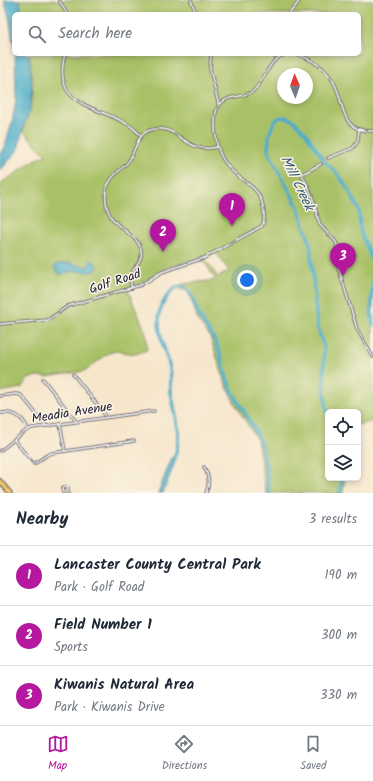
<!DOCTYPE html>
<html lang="en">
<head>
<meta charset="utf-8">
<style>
  :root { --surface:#fff; --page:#f6f6f7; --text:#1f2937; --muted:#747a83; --line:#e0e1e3; --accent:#b5179e }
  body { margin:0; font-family:Kalam,sans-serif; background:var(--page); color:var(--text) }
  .controls { position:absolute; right:12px; bottom:12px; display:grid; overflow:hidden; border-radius:6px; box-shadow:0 2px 6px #0003 }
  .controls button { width:36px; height:36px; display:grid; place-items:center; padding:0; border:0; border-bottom:1px solid var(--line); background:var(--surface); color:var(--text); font:20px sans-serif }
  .compass { position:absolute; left:277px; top:68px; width:36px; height:36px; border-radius:50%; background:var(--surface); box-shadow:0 2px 6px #0003; rotate:358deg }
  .you { position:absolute; left:247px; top:280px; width:14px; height:14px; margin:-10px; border:3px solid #fff; border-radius:50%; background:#1a73e8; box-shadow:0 0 0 6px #1a73e833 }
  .badge { display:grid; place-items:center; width:26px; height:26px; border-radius:50%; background:var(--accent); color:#fff; font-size:13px; font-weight:700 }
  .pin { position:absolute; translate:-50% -33px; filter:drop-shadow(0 1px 2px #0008) }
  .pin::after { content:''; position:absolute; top:21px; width:14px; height:12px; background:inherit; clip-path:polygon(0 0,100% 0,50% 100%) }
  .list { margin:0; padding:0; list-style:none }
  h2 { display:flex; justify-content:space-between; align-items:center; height:52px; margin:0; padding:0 16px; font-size:17px }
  h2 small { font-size:13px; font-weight:400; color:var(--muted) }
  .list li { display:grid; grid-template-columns:26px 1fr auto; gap:12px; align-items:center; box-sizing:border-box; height:60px; padding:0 16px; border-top:1px solid var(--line) }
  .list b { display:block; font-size:15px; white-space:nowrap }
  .list p { margin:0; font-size:13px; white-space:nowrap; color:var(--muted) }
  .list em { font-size:13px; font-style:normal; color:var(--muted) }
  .icon { flex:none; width:22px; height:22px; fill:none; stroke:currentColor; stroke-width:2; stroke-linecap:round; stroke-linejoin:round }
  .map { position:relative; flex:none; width:373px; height:493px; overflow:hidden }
  .search { position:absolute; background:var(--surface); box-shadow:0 2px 6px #0003; left:12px; right:12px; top:12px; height:44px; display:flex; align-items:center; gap:10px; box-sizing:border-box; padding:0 14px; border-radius:6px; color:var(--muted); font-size:15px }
  .sheet { height:232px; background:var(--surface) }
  nav { display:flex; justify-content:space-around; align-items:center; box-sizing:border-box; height:56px; border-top:1px solid var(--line); background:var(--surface); font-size:11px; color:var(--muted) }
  nav a { display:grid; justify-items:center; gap:2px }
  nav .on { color:var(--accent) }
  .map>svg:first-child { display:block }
  .green { fill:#a9c166; stroke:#667250; fill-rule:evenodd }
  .water { fill:#49acc8; stroke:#366782 }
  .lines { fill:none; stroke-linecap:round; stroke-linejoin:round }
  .river { stroke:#49acc8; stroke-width:3.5 }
  .street-tunnel { stroke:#ccbfaf; stroke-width:1.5; stroke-dasharray:1.5 1; stroke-linecap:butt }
  .street-casing { stroke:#6c676e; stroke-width:3.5 }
  .highway-casing { stroke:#6c676e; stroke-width:5.5 }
  .street { stroke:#fff; stroke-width:1.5 }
  .highway { stroke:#f0c369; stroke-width:3.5 }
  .labels { text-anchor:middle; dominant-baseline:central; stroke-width:3; stroke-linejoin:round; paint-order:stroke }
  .street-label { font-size:13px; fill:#22223b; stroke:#fcf5e5 }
  .water-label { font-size:14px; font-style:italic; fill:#325973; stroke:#fcf5e5 }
</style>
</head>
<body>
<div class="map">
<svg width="373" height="493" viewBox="0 0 373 493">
  <rect width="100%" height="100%" fill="#fcf5e5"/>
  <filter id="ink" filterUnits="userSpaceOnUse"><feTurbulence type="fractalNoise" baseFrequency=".025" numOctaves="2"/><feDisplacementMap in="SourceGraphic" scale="8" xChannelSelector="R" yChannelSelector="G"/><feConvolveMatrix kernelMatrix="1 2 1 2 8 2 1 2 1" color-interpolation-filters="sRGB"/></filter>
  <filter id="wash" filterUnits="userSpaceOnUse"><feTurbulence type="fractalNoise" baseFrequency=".012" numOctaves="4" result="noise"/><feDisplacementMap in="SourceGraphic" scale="16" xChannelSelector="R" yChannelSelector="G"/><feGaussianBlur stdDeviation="0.9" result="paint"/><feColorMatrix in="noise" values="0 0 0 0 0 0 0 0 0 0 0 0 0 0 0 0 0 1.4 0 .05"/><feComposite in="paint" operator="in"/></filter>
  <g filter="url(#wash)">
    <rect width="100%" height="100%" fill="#f6e6cc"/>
    <path class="green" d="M20 0H373V421L358 425V412H328V478H345L343 493H266L257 440 234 402 226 385 210 337 198 320 189 294 187 291 180 289 182 284 216 280 201 257 164 269 140 284 127 288 146 333 147 350 136 354 116 351 109 353 84 371 47 377 36 376 28 379 21 388 0 392V183C17 175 28 161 46 155L23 131C24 123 29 118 30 110 33 92 33 72 29 54H359V14H22ZM283 74H307V98H283ZM216 252 229 271 218 277 205 259Z"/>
    <g class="water">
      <path d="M4 0H20L22 14H14V49L9 17Z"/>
      <path d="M15 54H29L32 85 30 110 24 125 18 150 0 171V154L5 145 12 122 16 99Z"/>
      <path d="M92 259 98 267 94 272 72 271 60 275 54 268 56 264 70 263 87 267Z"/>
      <path d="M172 457 176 460 163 493H158Z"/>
    </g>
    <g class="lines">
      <g class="river">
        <path d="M373 281 371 310 373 325"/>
        <path d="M328 417 324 389V348L317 325 310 244 298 207 268 151 269 135 273 124 278 118 284 117 293 120 305 132 326 163 337 173 348 189 359 210 360 230 373 263"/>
        <path d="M172 463C184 438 176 418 171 392 170 384 172 376 170 368 166 352 158 335 159 318 159 309 164 300 170 293 189 272 193 304 199 315 204 325 211 333 216 343 222 357 224 373 230 386 238 405 252 421 259 439 266 456 266 476 269 493"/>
        <path d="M340 493 342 478"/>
      </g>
    </g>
  </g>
  <g filter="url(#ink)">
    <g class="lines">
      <path class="street-tunnel" d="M321 164 328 158"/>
      <defs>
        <g id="street">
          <path d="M59 0 67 14"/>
          <path d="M191 0 196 14"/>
          <path d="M289 14 300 0"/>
          <path d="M65 54C51 106 95 105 127 124 133 127 137 132 141 136"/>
          <path d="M211 54 210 69 219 106"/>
          <path d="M294 54C312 58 329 70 336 87 345 108 341 132 373 131"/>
          <path d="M328 158 353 148 358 141 359 129"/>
          <path d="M321 164 302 174 312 196 320 225 336 242 338 250 336 260 357 329 373 357"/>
          <path d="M132 288C131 285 130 280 131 276 133 266 144 261 141 249 136 231 109 229 106 202 105 195 106 187 110 181 115 172 125 168 130 159 137 146 138 130 156 129 179 126 187 155 217 147"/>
          <path d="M0 324 48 320 68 306 141 285 162 272 204 258 262 226C265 221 264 216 264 211 260 183 241 184 227 165 218 154 216 142 215 128 215 120 214 111 220 104 229 94 243 99 253 91 267 79 267 59 287 54"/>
          <path d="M73 374 106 416"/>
          <path d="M43 379 76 421"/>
          <path d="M0 396 16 394 21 395 46 426"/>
          <path d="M0 413C14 412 22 416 28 429"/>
          <path d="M60 424 65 451"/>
          <path d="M14 440 34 464 47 455 52 453 134 441"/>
          <path d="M0 451 24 432 32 428 154 411"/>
          <path d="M204 467C209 475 210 484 206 493"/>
          <path d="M63 493 62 489 65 487 68 488V493"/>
        </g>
        <path id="highway" d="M0 481 10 493"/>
      </defs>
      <use href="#street" class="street-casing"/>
      <use href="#highway" class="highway-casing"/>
      <use href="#street" class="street"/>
      <use href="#highway" class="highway"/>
    </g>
  </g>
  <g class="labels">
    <g class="street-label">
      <text transform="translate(115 282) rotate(-18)">Golf Road</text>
      <text transform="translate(72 413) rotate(-9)">Meadia Avenue</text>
    </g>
    <g class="water-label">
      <text transform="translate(297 183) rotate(64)">Mill Creek</text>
    </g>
  </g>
</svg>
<div class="controls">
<button><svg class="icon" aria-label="locate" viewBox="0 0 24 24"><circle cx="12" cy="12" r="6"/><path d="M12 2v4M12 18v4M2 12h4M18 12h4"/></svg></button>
<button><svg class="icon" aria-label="layers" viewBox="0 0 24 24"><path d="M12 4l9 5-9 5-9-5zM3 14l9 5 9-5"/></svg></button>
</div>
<svg class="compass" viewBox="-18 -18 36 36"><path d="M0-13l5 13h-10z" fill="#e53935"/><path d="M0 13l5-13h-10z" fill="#747a83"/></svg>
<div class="you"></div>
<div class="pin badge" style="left:232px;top:226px">1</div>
<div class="pin badge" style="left:163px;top:252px">2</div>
<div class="pin badge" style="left:343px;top:276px">3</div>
<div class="search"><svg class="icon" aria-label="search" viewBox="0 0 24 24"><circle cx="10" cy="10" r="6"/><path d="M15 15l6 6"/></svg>Search here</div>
</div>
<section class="sheet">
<h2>Nearby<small>3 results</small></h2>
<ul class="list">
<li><span class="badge">1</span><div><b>Lancaster County Central Park</b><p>Park · Golf Road</p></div><em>190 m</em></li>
<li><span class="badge">2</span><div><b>Field Number 1</b><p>Sports</p></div><em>300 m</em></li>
<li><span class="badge">3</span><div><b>Kiwanis Natural Area</b><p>Park · Kiwanis Drive</p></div><em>330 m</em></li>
</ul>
</section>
<nav>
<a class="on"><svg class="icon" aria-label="map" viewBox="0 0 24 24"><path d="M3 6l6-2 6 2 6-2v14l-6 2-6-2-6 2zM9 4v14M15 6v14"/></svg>Map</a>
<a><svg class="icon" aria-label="directions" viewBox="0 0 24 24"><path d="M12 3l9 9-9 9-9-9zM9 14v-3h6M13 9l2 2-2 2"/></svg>Directions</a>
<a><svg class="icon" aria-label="saved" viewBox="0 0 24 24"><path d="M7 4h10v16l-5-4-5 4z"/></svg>Saved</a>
</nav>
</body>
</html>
